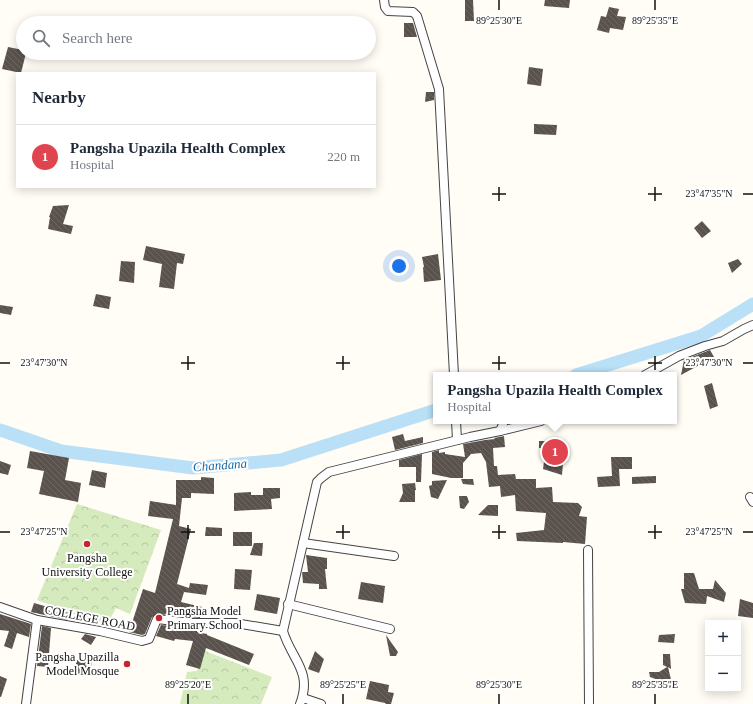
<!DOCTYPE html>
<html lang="en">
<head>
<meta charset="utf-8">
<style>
  :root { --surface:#fff; --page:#f2f2f3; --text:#1f2937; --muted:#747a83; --line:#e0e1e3; --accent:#c4262e }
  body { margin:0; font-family:"Times New Roman",serif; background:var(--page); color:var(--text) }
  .controls { position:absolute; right:12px; bottom:12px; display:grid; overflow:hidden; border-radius:0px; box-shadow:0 2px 10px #0003 }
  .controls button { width:36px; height:36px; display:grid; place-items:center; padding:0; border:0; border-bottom:1px solid var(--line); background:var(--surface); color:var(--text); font:20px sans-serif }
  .you { position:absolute; left:399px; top:266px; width:14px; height:14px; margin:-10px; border:3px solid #fff; border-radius:50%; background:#1a73e8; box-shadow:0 0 0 6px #1a73e833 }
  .badge { display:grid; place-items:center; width:26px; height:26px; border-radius:50%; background:var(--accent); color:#fff; font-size:13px; font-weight:700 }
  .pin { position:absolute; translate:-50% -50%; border:2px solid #fff; box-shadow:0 1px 4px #0006 }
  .popup { position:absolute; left:433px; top:372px; width:244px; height:52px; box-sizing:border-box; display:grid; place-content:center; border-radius:0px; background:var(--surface); filter:drop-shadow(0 1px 3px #0005); font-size:13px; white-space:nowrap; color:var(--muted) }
  .popup b { font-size:15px; color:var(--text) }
  .popup::after { content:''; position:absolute; left:50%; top:100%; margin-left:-8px; border:8px solid transparent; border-top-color:var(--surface) }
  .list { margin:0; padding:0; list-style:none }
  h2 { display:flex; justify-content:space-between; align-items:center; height:52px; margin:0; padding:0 16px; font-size:17px }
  h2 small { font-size:13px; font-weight:400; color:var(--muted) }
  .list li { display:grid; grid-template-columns:26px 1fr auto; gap:12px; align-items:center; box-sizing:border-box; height:64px; padding:0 16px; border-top:1px solid var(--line) }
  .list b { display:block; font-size:15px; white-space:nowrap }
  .list p { margin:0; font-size:13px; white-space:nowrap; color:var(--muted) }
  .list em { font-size:13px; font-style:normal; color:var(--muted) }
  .icon { flex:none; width:22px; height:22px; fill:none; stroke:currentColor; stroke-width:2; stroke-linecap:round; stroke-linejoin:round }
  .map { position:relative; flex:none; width:753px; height:704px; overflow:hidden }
  .search { position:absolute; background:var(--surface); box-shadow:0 2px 10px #0003; left:16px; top:16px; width:360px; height:44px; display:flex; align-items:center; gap:10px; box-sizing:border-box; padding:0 14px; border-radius:22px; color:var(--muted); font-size:15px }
  .panel { position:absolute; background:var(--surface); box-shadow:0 2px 10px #0003; left:16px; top:72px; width:360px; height:116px; border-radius:0px }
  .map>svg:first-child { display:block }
  .park { fill:url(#park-crowns) }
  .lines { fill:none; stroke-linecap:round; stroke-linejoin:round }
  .river { stroke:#b9e0f7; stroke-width:13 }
  .building { fill:url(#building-back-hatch) }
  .street-casing { stroke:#444; stroke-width:10 }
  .street { stroke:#fff; stroke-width:8 }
  .ticks { fill:none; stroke:#111; stroke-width:1.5 }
  .poi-dot { fill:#c4262e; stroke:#fff; stroke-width:1.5 }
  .labels { text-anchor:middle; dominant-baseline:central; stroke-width:4; stroke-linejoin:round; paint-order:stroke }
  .poi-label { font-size:12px; fill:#111; stroke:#fff }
  .street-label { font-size:12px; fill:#111; stroke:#fff }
  .water-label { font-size:13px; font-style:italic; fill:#1768a6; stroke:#fff }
  .ticks-label { font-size:10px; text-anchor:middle; fill:#111; stroke:#fff; stroke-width:4; stroke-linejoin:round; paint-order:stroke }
</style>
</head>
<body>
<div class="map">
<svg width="753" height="704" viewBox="0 0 753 704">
  <defs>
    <pattern id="park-crowns" width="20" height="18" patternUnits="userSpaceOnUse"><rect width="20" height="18" fill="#d5ebbd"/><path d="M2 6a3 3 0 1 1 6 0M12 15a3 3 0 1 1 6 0" fill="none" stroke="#b6c8a1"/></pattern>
    <pattern id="building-back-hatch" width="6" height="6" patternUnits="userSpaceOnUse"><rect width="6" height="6" fill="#5a524d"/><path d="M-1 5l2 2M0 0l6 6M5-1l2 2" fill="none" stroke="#6d6662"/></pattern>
  </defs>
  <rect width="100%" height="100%" fill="#fffdf5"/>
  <g class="park">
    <path d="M77 504 161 530 130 614 116 608 106 626 37 600Z"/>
    <path d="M205 651 272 677 261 704H180L187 672 197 671Z"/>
  </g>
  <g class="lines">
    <g class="river">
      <path d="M576 375 701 336 753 304"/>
      <path d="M0 430 61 451 193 468 281 460 436 410"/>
    </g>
  </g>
  <g class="building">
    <path d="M465 0H473L474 21H465Z"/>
    <path d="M545 0H570L569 8 544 6Z"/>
    <path d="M609 7 619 9 617 16 626 17 623 30 610 28 609 33 597 30 601 16 606 17Z"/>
    <path d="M404 23H413L417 37H404Z"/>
    <path d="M8 47 23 50V53H26L21 73 2 69Z"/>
    <path d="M529 67 543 69 541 86 527 84Z"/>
    <path d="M426 92H434V100L425 102Z"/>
    <path d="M534 124 557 125 556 135 534 134Z"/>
    <path d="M69 205 63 224 73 226 71 234 48 229 50 217H49L53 206Z"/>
    <path d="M702 221 711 231 702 238 694 228Z"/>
    <path d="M146 246 185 254 183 264 177 263 174 289 159 287 162 264 143 260Z"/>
    <path d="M438 254 441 280 424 282 423 267H424L422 257Z"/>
    <path d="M738 259 742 264 732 273 728 263Z"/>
    <path d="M121 261 135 262 134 283 119 281Z"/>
    <path d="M96 294 111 297 109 309 93 306Z"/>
    <path d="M0 305 13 307 11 315 0 313Z"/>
    <path d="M710 350 714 357 681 375 684 360Z"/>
    <path d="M712 383 718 406 710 409 704 386Z"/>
    <path d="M403 434 405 441 423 437V443L395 450 392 437Z"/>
    <path d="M504 436 505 447 493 448 494 466H497L498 475 515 474 516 479H536V488L552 487 553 502 578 503 582 507 579 516 587 517 585 544 563 542V543L517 541 516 533 544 530 546 513 516 511 515 495 501 497 500 486 489 487 486 462 481 453 471 454 463 463V478H451L432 474V452L439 450V453L445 452V454L465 457 463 444 485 440 495 439 494 438Z"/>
    <path d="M539 441H552V449L539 448Z"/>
    <path d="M30 451 69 458 65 480 81 483 78 502 39 494 44 471 27 468Z"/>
    <path d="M422 454 421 482H416V467H399V460Z"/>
    <path d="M611 457H632V469H619L620 486 598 487 597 477 612 476Z"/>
    <path d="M0 461 11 465 8 475 0 473Z"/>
    <path d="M544 462 563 463 562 475 543 469Z"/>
    <path d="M92 470 107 473 105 488 89 485Z"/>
    <path d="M656 476V483L632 484V477Z"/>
    <path d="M201 477 214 478V494L191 493V498H182L179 526 191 529 177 584 189 588 190 583 208 585 206 595 184 592 181 602 202 607 200 618 157 614 152 617 145 634 142 635 129 632 143 589 155 593 173 519 148 516 150 501 176 505V480H201Z"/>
    <path d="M461 479H473L474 485 463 484Z"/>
    <path d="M447 480 438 499 431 497 429 486 432 485V481Z"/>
    <path d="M415 483 416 490H415V502H399L403 493 402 484Z"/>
    <path d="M263 488H280V498L271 499 272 509 234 511V493L251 492V495H263Z"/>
    <path d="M459 496H467L469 502 464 509 460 508Z"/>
    <path d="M488 505H498V516L478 515Z"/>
    <path d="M206 527 222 528V536H205Z"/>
    <rect x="233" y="532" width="19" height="14"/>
    <path d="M254 543H263L262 556 250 555Z"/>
    <path d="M306 555 327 558V569H325L327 589H319V584L303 583 302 572H308Z"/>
    <path d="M235 569 252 570 250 590 234 589Z"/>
    <path d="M684 573H694L699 589H713L715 580 726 593 724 602 707 596 706 604 685 603 681 589H684Z"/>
    <path d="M361 582 385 586 383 603 358 599Z"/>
    <path d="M257 594 280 598 277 614 254 610Z"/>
    <path d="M740 599 753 603V618L738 616Z"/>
    <path d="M34 603 48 607 47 610 58 613 59 610 69 613 67 620 31 612Z"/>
    <path d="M0 614 31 624 29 637 17 633 12 649 4 646 9 631 0 630Z"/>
    <path d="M161 625 198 628 197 632 207 634V635L254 654 249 665 206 648 200 669 186 665 193 641 175 639 174 641 156 636Z"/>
    <path d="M42 626 51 628 48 667 37 666Z"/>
    <path d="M85 634 96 637 91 645 81 639Z"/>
    <path d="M675 634 674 643 658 642 659 635Z"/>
    <path d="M386 635 398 652 396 656H390Z"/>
    <path d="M315 651 324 659 319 673 308 669Z"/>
    <path d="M663 654H670L671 669 668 667 673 688 660 687 658 680 650 677 649 672H659L667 667 663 665Z"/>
    <path d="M76 660H92V669H89V675L76 676Z"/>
    <path d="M0 676 7 679 1 697H0Z"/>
    <path d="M370 681 389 685 388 692 394 693 391 704H386L385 703 366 699Z"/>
  </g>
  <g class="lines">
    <defs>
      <g id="street">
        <path d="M384 0 385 7 388 11 413 12 417 16 439 89 454 375"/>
        <path d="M645 375 679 356 705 346 723 341 744 329 753 325"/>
        <path d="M456 421 457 440"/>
        <path d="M500 431 541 421"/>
        <path d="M750 497 753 502"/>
        <path d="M303 543 394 556"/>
        <path d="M588 550 589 704"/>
        <path d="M288 604 390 629"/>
        <path d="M0 607 37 620 100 631 142 641 149 639 157 619 192 623H235L283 631"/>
        <path d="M303 698 321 704"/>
        <path d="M26 704 37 620"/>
        <path d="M300 704C313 671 291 659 283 631L317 482 321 478 329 472 470 437 500 431 503 424"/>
      </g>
    </defs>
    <use href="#street" class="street-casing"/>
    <use href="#street" class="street"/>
  </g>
  <path class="ticks" d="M499 0V10M655 0V10M499 187V201M655 187V201M492 194H506M648 194H662M743 194H753M188 356V370M343 356V370M499 356V370M655 356V370M0 363H10M181 363H195M336 363H350M492 363H506M648 363H662M743 363H753M188 525V539M343 525V539M499 525V539M655 525V539M0 532H10M181 532H195M336 532H350M492 532H506M648 532H662M743 532H753M188 694V704M343 694V704M499 694V704M655 694V704"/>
  <g class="poi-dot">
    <circle cx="87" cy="544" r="4"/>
    <circle cx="159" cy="618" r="4"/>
    <circle cx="127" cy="664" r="4"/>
  </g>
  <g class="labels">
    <g class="poi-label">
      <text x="87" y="558">Pangsha<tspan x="87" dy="14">University College</tspan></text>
      <text x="167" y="611" text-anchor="start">Pangsha Model<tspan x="167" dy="14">Primary School</tspan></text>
      <text x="119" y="657" text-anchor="end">Pangsha Upazilla<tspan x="119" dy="14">Model Mosque</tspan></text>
    </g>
    <g class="street-label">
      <text transform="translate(90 618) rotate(11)">COLLEGE ROAD</text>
    </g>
    <g class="water-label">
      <text transform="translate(220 465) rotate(-4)">Chandana</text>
    </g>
  </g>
  <g class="ticks-label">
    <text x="499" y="24">89°25'30"E</text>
    <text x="655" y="24">89°25'35"E</text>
    <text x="709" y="197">23°47'35"N</text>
    <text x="44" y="366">23°47'30"N</text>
    <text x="709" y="366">23°47'30"N</text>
    <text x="44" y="535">23°47'25"N</text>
    <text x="709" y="535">23°47'25"N</text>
    <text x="188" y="688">89°25'20"E</text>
    <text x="343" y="688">89°25'25"E</text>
    <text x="499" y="688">89°25'30"E</text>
    <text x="655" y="688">89°25'35"E</text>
  </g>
</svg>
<div class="controls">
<button>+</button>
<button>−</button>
</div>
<div class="you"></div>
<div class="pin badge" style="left:555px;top:452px;background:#e0444e">1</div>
<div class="popup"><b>Pangsha Upazila Health Complex</b>Hospital</div>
<div class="search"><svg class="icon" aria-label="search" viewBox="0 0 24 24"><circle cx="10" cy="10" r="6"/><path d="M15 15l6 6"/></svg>Search here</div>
<section class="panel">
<h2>Nearby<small></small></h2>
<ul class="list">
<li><span class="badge" style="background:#e0444e">1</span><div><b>Pangsha Upazila Health Complex</b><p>Hospital</p></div><em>220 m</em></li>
</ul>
</section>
</div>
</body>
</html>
